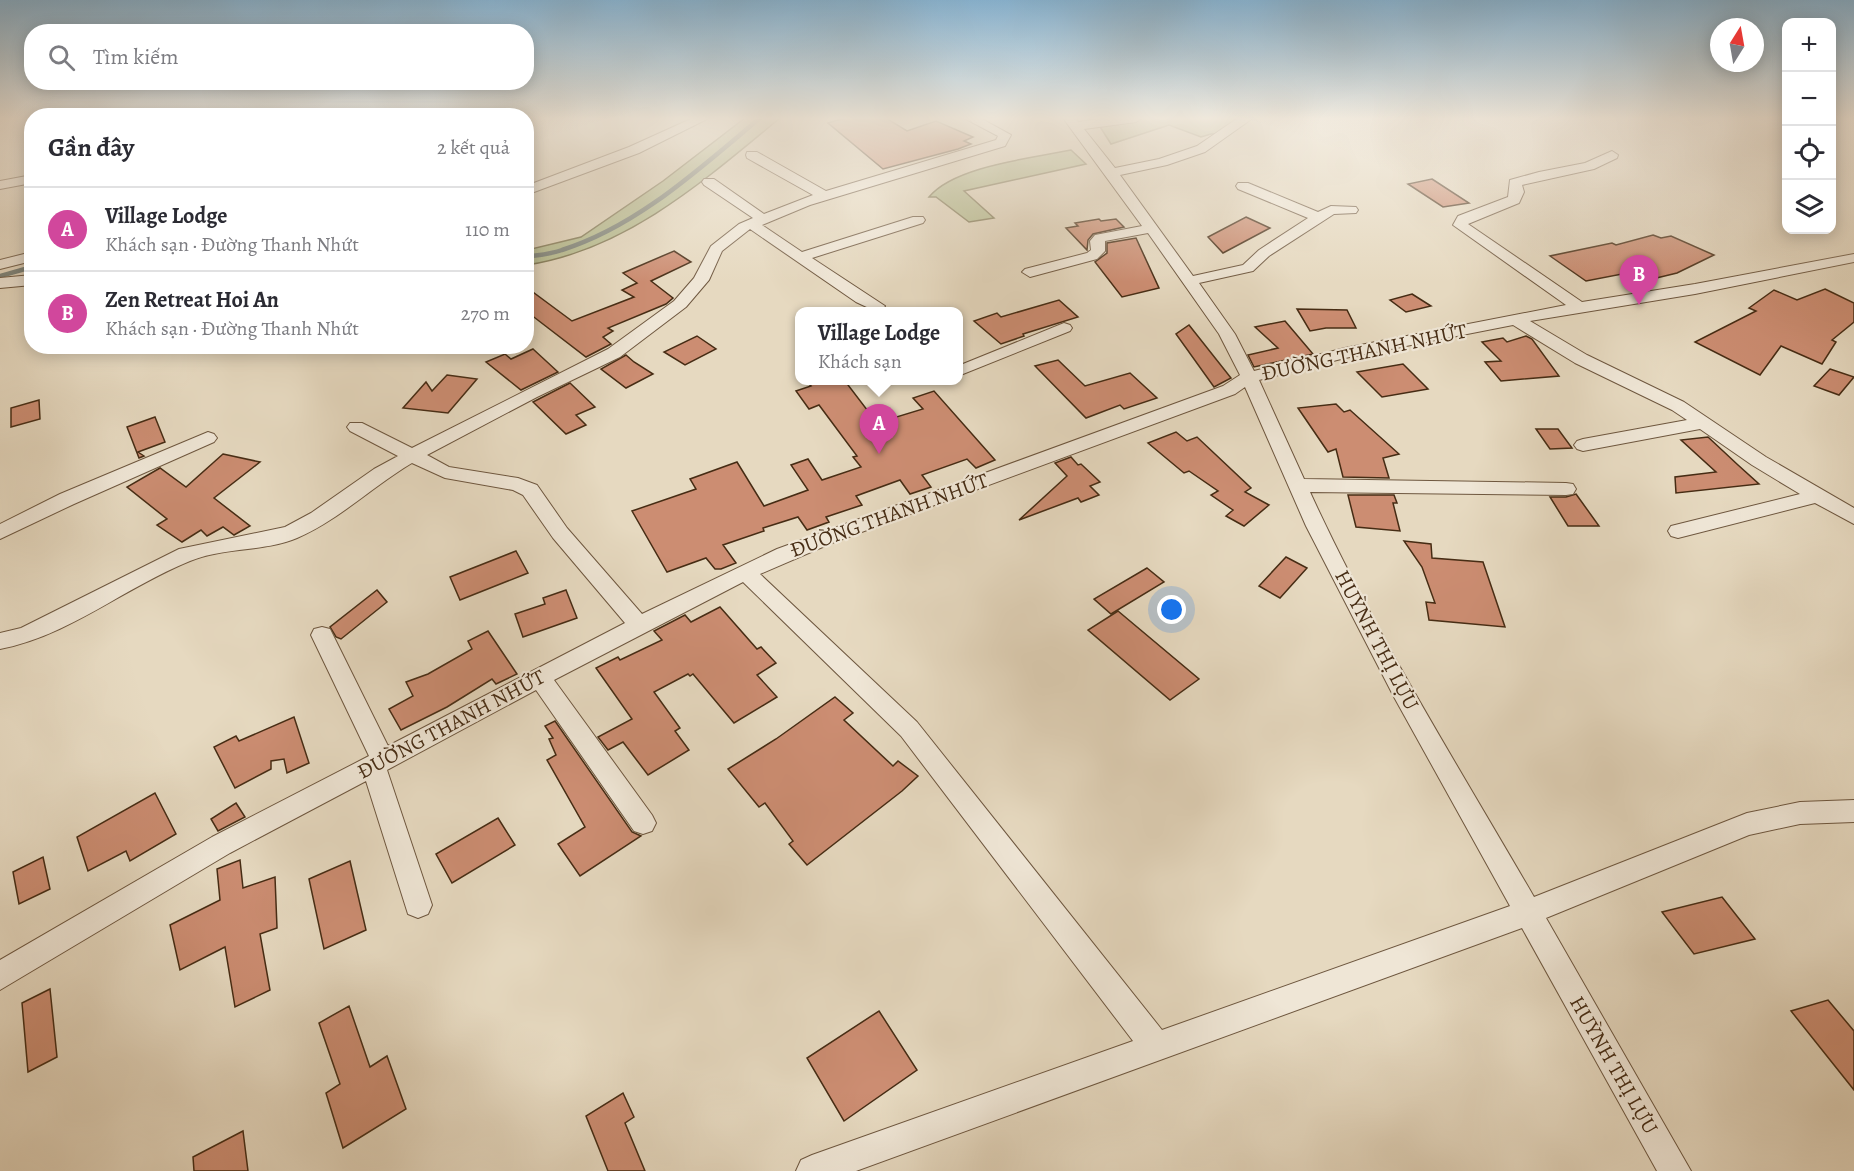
<!DOCTYPE html>
<html lang="vi">
<head>
<meta charset="utf-8">
<style>
  :root { --surface:#fff; --page:#f7f7f7; --text:#2b2b33; --muted:#7c7c81; --line:#e1e1e2; --accent:#0b8043 }
  body { margin:0; font-family:Alegreya,serif; background:var(--page); color:var(--text) }
  .controls { position:absolute; right:18px; top:18px; display:grid; overflow:hidden; border-radius:12px; box-shadow:0 3px 15px #0003 }
  .controls button { width:54px; height:54px; display:grid; place-items:center; padding:0; border:0; border-bottom:2px solid var(--line); background:var(--surface); color:var(--text); font:30px sans-serif }
  .compass { position:absolute; left:1710px; top:18px; width:54px; height:54px; border-radius:50%; background:var(--surface); box-shadow:0 3px 15px #0003; rotate:11deg }
  .you { position:absolute; left:1172px; top:610px; width:21px; height:21px; margin:-15px; border:4px solid #fff; border-radius:50%; background:#1a73e8; box-shadow:0 0 0 9px #1a73e833 }
  .badge { display:grid; place-items:center; width:39px; height:39px; border-radius:50%; background:var(--accent); color:#fff; font-size:20px; font-weight:700 }
  .pin { position:absolute; translate:-50% -50px; filter:drop-shadow(0 2px 3px #0008) }
  .pin::after { content:''; position:absolute; top:32px; width:21px; height:18px; background:inherit; clip-path:polygon(0 0,100% 0,50% 100%) }
  .popup { position:absolute; left:795px; top:307px; width:168px; height:78px; box-sizing:border-box; display:grid; place-content:center; border-radius:12px; background:var(--surface); filter:drop-shadow(0 2px 4px #0005); font-size:20px; white-space:nowrap; color:var(--muted) }
  .popup b { font-size:22px; color:var(--text) }
  .popup::after { content:''; position:absolute; left:50%; top:100%; margin-left:-12px; border:12px solid transparent; border-top-color:var(--surface) }
  .list { margin:0; padding:0; list-style:none }
  h2 { display:flex; justify-content:space-between; align-items:center; height:78px; margin:0; padding:0 24px; font-size:26px }
  h2 small { font-size:20px; font-weight:400; color:var(--muted) }
  .list li { display:grid; grid-template-columns:39px 1fr auto; gap:18px; align-items:center; box-sizing:border-box; height:84px; padding:0 24px; border-top:2px solid var(--line) }
  .list b { display:block; font-size:22px; white-space:nowrap }
  .list p { margin:0; font-size:20px; white-space:nowrap; color:var(--muted) }
  .list em { font-size:20px; font-style:normal; color:var(--muted) }
  .icon { flex:none; width:33px; height:33px; fill:none; stroke:currentColor; stroke-width:2; stroke-linecap:round; stroke-linejoin:round }
  .map { position:relative; flex:none; width:1854px; height:1171px; overflow:hidden }
  .search { position:absolute; background:var(--surface); box-shadow:0 3px 15px #0003; left:24px; top:24px; width:510px; height:66px; display:flex; align-items:center; gap:15px; box-sizing:border-box; padding:0 21px; border-radius:24px; color:var(--muted); font-size:22px }
  .panel { position:absolute; background:var(--surface); box-shadow:0 3px 15px #0003; left:24px; top:108px; width:510px; height:246px; border-radius:24px }
  .map>svg:first-child { display:block }
  .green { fill:#b7bf91; stroke:#7e7652; stroke-width:1.5 }
  .lines { fill:none; stroke-linecap:round; stroke-linejoin:round }
  .stream { stroke:#788078; stroke-width:4.5 }
  .building { fill:#cc8d72; stroke:#462c14; stroke-width:1.5 }
  .minor-casing { stroke:#6e573f; stroke-width:2 }
  .minor { fill:#efe6d6; fill-rule:evenodd }
  .labels { text-anchor:middle; dominant-baseline:central; stroke-width:4.5; stroke-linejoin:round; paint-order:stroke }
  .street-label { font-size:21px; fill:#462c14; stroke:#efe6d6 }
</style>
</head>
<body>
<div class="map">
<svg width="1854" height="1171" viewBox="0 0 1854 1171">
  <rect width="100%" height="100%" fill="#e6d9c0"/>
  <filter id="stains"><feTurbulence type="fractalNoise" baseFrequency=".00333" numOctaves="4"/><feColorMatrix values="0 0 0 0 .2 0 0 0 0 .09 0 0 0 0 .02 0 0 0 .5 -.17"/></filter>
  <radialGradient id="worn" r=".72"><stop offset=".6" stop-color="#630" stop-opacity="0"/><stop offset="1" stop-color="#630" stop-opacity=".3"/></radialGradient>
  <g class="green">
    <path d="M745 118H780C705 180 626 250 527 265V250L581 237 663 181Z"/>
    <path d="M1122 118H1242L1221 134H1211L1201 137 1169 125 1111 144 1097 122Z"/>
    <path d="M1071 150 1086 164 964 191 994 218 969 222 936 197H929C954 166 1033 158 1071 150Z"/>
  </g>
  <g class="lines">
    <g class="stream">
      <path d="M526 257C538 255 551 254 562 250 638 226 700 168 760 118"/>
      <path d="M0 276 32 267"/>
    </g>
  </g>
  <g class="building">
    <path d="M845 118H886L907 131 936 121 973 137 964 141 971 144 958 149 883 169 828 123Z"/>
    <path d="M1432 179 1469 203 1443 207 1408 184Z"/>
    <path d="M1246 217 1270 228 1223 253 1208 237Z"/>
    <path d="M1099 219 1101 221 1116 219 1124 227 1093 234 1088 240 1087 250 1066 228 1078 226 1075 223Z"/>
    <path d="M1653 235 1661 238 1671 236 1714 255 1677 273 1636 283 1622 274 1586 281 1550 256 1612 243 1616 245Z"/>
    <path d="M1136 238 1159 288 1122 297 1095 262 1107 253V243Z"/>
    <path d="M674 251 691 262 651 281 673 298 666 304 608 328 613 331 603 337 611 344 586 357 526 311V287L572 321 634 297 622 290 637 283 623 273Z"/>
    <path d="M1825 289 1854 303V322L1832 340 1836 342 1822 364 1781 346 1760 375 1695 342 1756 311 1749 308 1774 290 1797 300Z"/>
    <path d="M1412 294 1431 306 1406 312 1390 300Z"/>
    <path d="M1059 300 1078 317 1023 334 1024 336 1001 344 974 321 997 313 1001 317Z"/>
    <path d="M1297 309 1347 310 1356 328H1326L1310 331Z"/>
    <path d="M1285 321 1313 354 1254 367 1248 355 1278 348 1255 327Z"/>
    <path d="M1189 325 1231 378 1214 387 1176 334Z"/>
    <path d="M697 336 716 349 685 365 664 352Z"/>
    <path d="M1526 336 1532 339 1559 376 1501 381 1485 362 1501 361 1482 342 1503 338 1507 342Z"/>
    <path d="M533 349 558 372 521 390 486 362 505 354 511 359Z"/>
    <path d="M626 355 634 362 653 374 626 388 601 369Z"/>
    <path d="M1058 360 1085 386 1130 373 1157 398 1124 409 1120 405 1086 418 1035 366Z"/>
    <path d="M1403 364 1428 389 1382 397 1357 372Z"/>
    <path d="M1830 369 1854 377 1839 395 1814 386Z"/>
    <path d="M447 375 477 379 448 413 403 408 426 382 432 391Z"/>
    <path d="M806 381H845L877 423 923 409 913 398 934 391 995 460 976 468 967 459 922 475 931 487 910 494 900 480 856 496 862 505 826 517 829 522 807 530 798 517 763 528 764 531 723 545 736 563 721 569H715L706 558 667 572 632 511 696 489 690 479 737 462 764 506 808 490 791 465 808 459 822 480 861 467 853 457 857 456 819 405 809 409 796 391 811 386Z"/>
    <path d="M570 383 595 407 576 415 586 425 566 434 533 402Z"/>
    <path d="M39 400 40 419 11 427V408Z"/>
    <path d="M1336 404 1344 412 1350 410 1399 454 1383 458 1389 478 1343 477 1336 449 1328 452 1298 408Z"/>
    <path d="M155 417 165 442 138 452 144 456 139 458 127 427Z"/>
    <path d="M1536 429H1558L1572 448 1550 449Z"/>
    <path d="M1176 432 1187 441 1197 437 1251 488 1245 492 1269 505 1244 526 1226 516 1233 510 1211 495 1218 491 1189 471 1184 473 1148 443Z"/>
    <path d="M1708 437 1738 465 1759 484 1676 493 1675 477 1716 472 1681 440Z"/>
    <path d="M223 454 260 462 214 498 250 526 234 535 223 527 207 536 201 530 182 542 157 525 167 519 127 487 160 468 186 487Z"/>
    <path d="M1071 457 1078 465 1081 464 1100 482 1090 486 1099 495 1081 502 1078 498 1019 520 1067 476 1055 463Z"/>
    <path d="M1576 494 1599 526H1568L1550 497H1566Z"/>
    <path d="M1348 495H1394L1397 503H1393L1400 531 1356 527Z"/>
    <path d="M1404 541 1431 544 1432 558 1483 562 1505 627 1429 620 1426 602 1435 603 1422 567Z"/>
    <path d="M516 551 528 573 460 600 450 577Z"/>
    <path d="M1286 557 1307 568 1280 598 1259 586Z"/>
    <path d="M1147 568 1164 582 1111 614 1094 599Z"/>
    <path d="M377 590 387 602 341 639 336 637 330 627Z"/>
    <path d="M566 590 577 618 523 637 515 614 545 604 543 598Z"/>
    <path d="M720 607 757 649 761 647 776 663 757 675 777 697 734 723 693 674 690 676 688 674 654 692 680 728 675 731 689 750 648 775 623 742 608 750 598 737 632 719 596 668 618 657 620 660 662 640 654 631 685 615 691 622Z"/>
    <path d="M1118 611 1199 679 1170 700 1088 630Z"/>
    <path d="M488 631 517 674 496 684 492 679 447 707 401 730 389 709 413 696 406 682 428 674 472 649 468 641Z"/>
    <path d="M835 697 853 713 844 720 893 766 898 761 918 776 902 791 807 865 789 844 793 841 765 803 759 807 728 769 776 739Z"/>
    <path d="M294 717 309 763 287 773 284 759 271 761V769L235 788 214 747 236 736 239 741Z"/>
    <path d="M555 721 632 832 641 836 580 876 558 844 585 827 547 760 556 755 549 739 553 738 545 726Z"/>
    <path d="M155 793 176 834 130 861 126 851 88 871 77 837Z"/>
    <path d="M236 803 245 817 218 831 211 819Z"/>
    <path d="M498 818 515 845 452 883 436 854Z"/>
    <path d="M43 857 50 889 19 904 13 872Z"/>
    <path d="M240 860 243 888 275 877 277 928 260 934 270 990 235 1007 225 947 180 970 170 925 220 900 217 869Z"/>
    <path d="M350 861 366 930 324 949 309 879Z"/>
    <path d="M1722 897 1755 939 1694 954 1662 912Z"/>
    <path d="M50 989 57 1057 28 1072 22 1003Z"/>
    <path d="M1828 1000 1854 1031V1090L1791 1011Z"/>
    <path d="M349 1006 370 1067 387 1056 406 1109 343 1148 326 1093 340 1084 319 1023Z"/>
    <path d="M879 1011 917 1070 844 1121 807 1058Z"/>
    <path d="M623 1093 634 1117 625 1123 645 1171H608L586 1116Z"/>
    <path d="M243 1131 248 1171H194L193 1157Z"/>
  </g>
  <g class="lines">
    <defs>
      <g id="minor">
        <path d="M693 118H709L639 153 526 195V186L629 147Z"/>
        <path d="M964 118H980L1011 135 1005 146 810 205 762 225 802 252 913 217H923L925 220 923 223 812 258 885 306 883 309H871L856 302 750 229 722 251 709 280 686 307 620 357 537 397 427 455 449 467 518 478 537 485 567 528 642 614 777 549 1223 386 1240 375 1219 334 1148 233 1105 241V251L1097 259 1030 277 1022 272 1025 269 1087 253 1091 250 1090 241 1095 235 1142 226 1063 118H1076L1078 122 1106 118H1142L1136 122 1084 129 1115 168 1159 159 1197 146 1238 118H1253L1205 152 1167 165 1120 175 1193 276 1243 265 1259 250 1308 218 1238 189 1236 186 1238 183H1248L1318 212 1331 206 1356 207 1358 210 1356 213 1334 214 1269 256 1253 271 1199 283 1235 334 1254 371 1345 348 1566 305 1453 225 1458 216 1508 197 1510 180 1539 172 1585 163 1612 151 1618 155 1617 158 1594 169 1522 185 1524 192 1519 203 1468 224 1582 302 1695 284 1854 254V262L1695 294 1530 321 1587 355 1684 402 1766 457 1854 508V524L1815 503 1678 538 1671 536 1668 531 1671 526 1800 494 1752 465 1700 429 1583 451 1577 449 1574 445 1577 441 1583 439 1687 420 1672 410 1575 363 1513 325 1345 358 1259 380 1304 479 1566 483 1573 484 1576 489 1573 494 1566 495 1310 492C1374 632 1457 764 1534 897L1747 813 1800 802 1854 800V822L1800 824 1749 835 1546 918 1691 1171H1657L1522 928 856 1171H796L801 1160 812 1155 1133 1041 901 736 743 582 554 680 652 815 656 823 652 831 643 834 634 831 536 690 387 770 432 905 428 914 418 918 408 914 366 781 230 853 0 990V960L212 837 369 756 311 635 314 629 322 627 330 629 388 746 625 623 553 538 523 495 513 490 445 478 412 463C373 486 339 520 297 538 264 552 224 547 190 561 125 587 69 636 0 649V633L21 628 179 549 285 527 311 513 374 469 398 456 350 431 347 427 350 423H362L412 448 608 349 674 301 694 278 711 246 739 224 753 218 704 185 702 182 704 179H714L764 214 813 195 747 158 746 155 747 152H757L826 191 996 140 998 136ZM1245 387 1306 526 1394 697 1510 906 1162 1030 917 722 760 574 832 543 1235 394Z"/>
        <path d="M32 175V183L0 189V181Z"/>
        <path d="M32 252V261L0 269V260Z"/>
        <path d="M32 275V285L0 288V278Z"/>
        <path d="M1064 323 1070 325 1072 328 1070 331 958 376V366Z"/>
        <path d="M208 432 214 434 217 438 214 442 74 504 0 539V524L60 494Z"/>
      </g>
    </defs>
    <use href="#minor" class="minor-casing"/>
    <use href="#minor" class="minor"/>
  </g>
  <linearGradient id="sky" x2="0" y2="1"><stop stop-color="#88b6d6"/><stop offset="0.42" stop-color="#f4eee3"/><stop offset="1" stop-color="#f4eee3" stop-opacity="0"/></linearGradient>
  <rect width="1854" height="282" fill="url(#sky)"/>
  <g class="labels">
    <g class="street-label">
      <text transform="translate(1364 352) rotate(-12)">ĐƯỜNG THANH NHỨT</text>
      <text transform="translate(889 515) rotate(-20)">ĐƯỜNG THANH NHỨT</text>
      <text transform="translate(1377 640) rotate(62)">HUỲNH THỊ LỰU</text>
      <text transform="translate(451 724) rotate(-28)">ĐƯỜNG THANH NHỨT</text>
      <text transform="translate(1614 1065) rotate(60)">HUỲNH THỊ LỰU</text>
    </g>
  </g>
  <rect width="100%" height="100%" filter="url(#stains)"/>
  <rect width="100%" height="100%" fill="url(#worn)"/>
</svg>
<div class="controls">
<button>+</button>
<button>−</button>
<button><svg class="icon" aria-label="locate" viewBox="0 0 24 24"><circle cx="12" cy="12" r="6"/><path d="M12 2v4M12 18v4M2 12h4M18 12h4"/></svg></button>
<button><svg class="icon" aria-label="layers" viewBox="0 0 24 24"><path d="M12 4l9 5-9 5-9-5zM3 14l9 5 9-5"/></svg></button>
</div>
<svg class="compass" viewBox="-18 -18 36 36"><path d="M0-13l5 13h-10z" fill="#e53935"/><path d="M0 13l5-13h-10z" fill="#7c7c81"/></svg>
<div class="you"></div>
<div class="pin badge" style="left:879px;top:454px;background:#d1479c">A</div>
<div class="popup"><b>Village Lodge</b>Khách sạn</div>
<div class="pin badge" style="left:1639px;top:305px;background:#d1479c">B</div>
<div class="search"><svg class="icon" aria-label="search" viewBox="0 0 24 24"><circle cx="10" cy="10" r="6"/><path d="M15 15l6 6"/></svg>Tìm kiếm</div>
<section class="panel">
<h2>Gần đây<small>2 kết quả</small></h2>
<ul class="list">
<li><span class="badge" style="background:#d1479c">A</span><div><b>Village Lodge</b><p>Khách sạn · Đường Thanh Nhứt</p></div><em>110 m</em></li>
<li><span class="badge" style="background:#d1479c">B</span><div><b>Zen Retreat Hoi An</b><p>Khách sạn · Đường Thanh Nhứt</p></div><em>270 m</em></li>
</ul>
</section>
</div>
</body>
</html>
